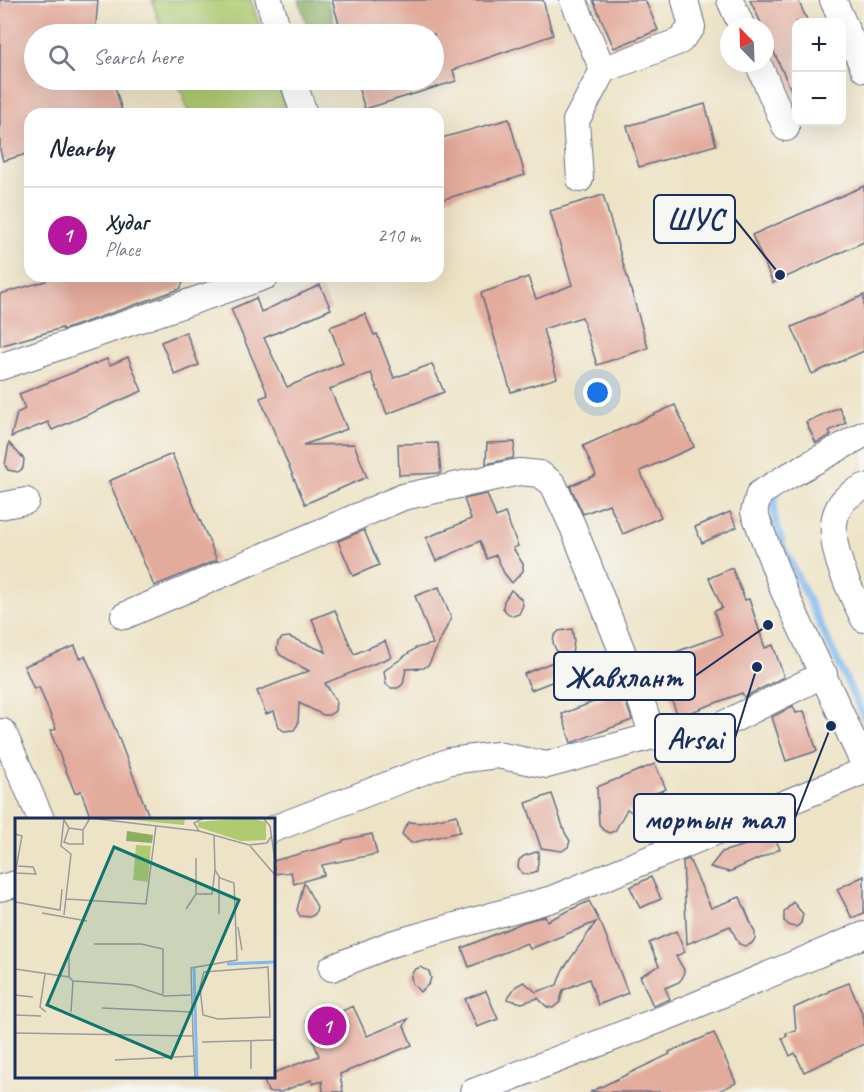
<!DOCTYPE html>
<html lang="en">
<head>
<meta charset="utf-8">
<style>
  :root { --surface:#fff; --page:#f2f2f3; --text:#1f2937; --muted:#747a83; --line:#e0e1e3; --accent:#b5179e }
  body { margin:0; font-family:Caveat,sans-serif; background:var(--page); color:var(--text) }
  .controls { position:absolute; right:18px; top:18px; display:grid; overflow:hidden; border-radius:12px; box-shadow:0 6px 24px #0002 }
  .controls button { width:54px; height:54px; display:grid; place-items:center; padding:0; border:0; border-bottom:2px solid var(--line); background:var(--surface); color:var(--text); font:30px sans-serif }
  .compass { position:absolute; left:720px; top:18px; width:54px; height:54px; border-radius:50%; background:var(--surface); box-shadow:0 6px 24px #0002; rotate:337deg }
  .you { position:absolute; left:598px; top:393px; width:21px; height:21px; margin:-15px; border:4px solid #fff; border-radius:50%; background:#1a73e8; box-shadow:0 0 0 9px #1a73e833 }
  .badge { display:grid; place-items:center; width:39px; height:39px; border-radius:50%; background:var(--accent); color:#fff; font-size:20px; font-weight:700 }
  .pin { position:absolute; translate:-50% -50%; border:3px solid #fff; box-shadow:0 2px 6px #0006 }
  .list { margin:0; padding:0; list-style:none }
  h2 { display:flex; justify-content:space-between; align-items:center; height:78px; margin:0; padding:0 24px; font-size:26px }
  h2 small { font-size:20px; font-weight:400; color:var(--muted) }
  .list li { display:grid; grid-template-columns:39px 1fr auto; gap:18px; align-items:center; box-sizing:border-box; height:96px; padding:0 24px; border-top:2px solid var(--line) }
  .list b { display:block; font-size:22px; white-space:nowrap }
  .list p { margin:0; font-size:20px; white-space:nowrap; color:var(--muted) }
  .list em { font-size:20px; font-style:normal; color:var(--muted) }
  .icon { flex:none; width:33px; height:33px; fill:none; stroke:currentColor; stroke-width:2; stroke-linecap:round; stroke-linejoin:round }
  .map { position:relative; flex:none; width:864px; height:1092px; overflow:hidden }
  .search { position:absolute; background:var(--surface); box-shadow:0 6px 24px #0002; left:24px; top:24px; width:420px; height:66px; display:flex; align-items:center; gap:15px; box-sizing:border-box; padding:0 21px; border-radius:33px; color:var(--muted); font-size:22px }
  .panel { position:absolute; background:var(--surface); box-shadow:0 6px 24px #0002; left:24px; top:108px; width:420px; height:174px; border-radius:18px }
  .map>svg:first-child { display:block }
  .green { fill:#afca71; stroke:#657c68; stroke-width:1.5 }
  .forest { fill:#8bae63; stroke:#536e60; stroke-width:1.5 }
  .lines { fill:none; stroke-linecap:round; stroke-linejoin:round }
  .stream { stroke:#7fb9f0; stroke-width:7 }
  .building { fill:#e3ab9c }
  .minor-casing { stroke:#646e82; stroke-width:28 }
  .minor { stroke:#fff; stroke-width:26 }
  .inset-river { fill:none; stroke:#7fb9f0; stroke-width:3 }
  .inset-road { fill:none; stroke:#999b9c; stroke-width:1.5 }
  .view { fill:#0f766e; fill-opacity:0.15; stroke:#0f766e; stroke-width:3 }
  .inset-edge { fill:none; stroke:#1b2f5e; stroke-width:3 }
  .leader { fill:none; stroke:#1b2f5e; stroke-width:2 }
  .callout-dot { fill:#1b2f5e; stroke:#f6f6f2; stroke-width:2 }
  .callout { fill:#f6f6f2; stroke:#1b2f5e; stroke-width:2 }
  .callout-label { font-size:30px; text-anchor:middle; font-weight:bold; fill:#1b2f5e }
</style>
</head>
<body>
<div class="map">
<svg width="864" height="1092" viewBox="0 0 864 1092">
  <rect width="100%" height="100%" fill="#f6f6f2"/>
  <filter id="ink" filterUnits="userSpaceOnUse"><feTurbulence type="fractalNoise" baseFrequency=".0167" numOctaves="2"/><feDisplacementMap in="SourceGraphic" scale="12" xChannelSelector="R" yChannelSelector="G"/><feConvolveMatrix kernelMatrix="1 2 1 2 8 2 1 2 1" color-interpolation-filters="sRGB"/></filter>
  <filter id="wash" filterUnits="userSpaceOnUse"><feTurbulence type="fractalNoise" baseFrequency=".008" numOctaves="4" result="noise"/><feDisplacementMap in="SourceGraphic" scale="24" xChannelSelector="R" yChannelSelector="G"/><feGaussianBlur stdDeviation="1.35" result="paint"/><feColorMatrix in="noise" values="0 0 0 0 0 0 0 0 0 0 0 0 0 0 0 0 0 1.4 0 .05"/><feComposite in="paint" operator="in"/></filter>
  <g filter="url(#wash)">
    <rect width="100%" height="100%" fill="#ede3c6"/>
    <g class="green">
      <path d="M152 0H251L262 34H163Z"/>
      <path d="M178 80H277L288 114H189Z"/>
    </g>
    <path class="forest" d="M299 0H327L338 34H310Z"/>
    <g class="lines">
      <path class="stream" d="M777 493C769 510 778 529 783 546L864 717"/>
    </g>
    <g id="blocks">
      <g class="building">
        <path d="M0 0H98L95 34H34V80H113L123 114H30V153L3 161 0 150Z"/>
        <path d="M332 0H543L553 35 453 70 456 81 365 109 356 80H434V34H342Z"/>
        <path d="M593 0H645L658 30 614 48Z"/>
        <path d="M750 0H798L808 22H796V101L765 32V27H763Z"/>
        <path d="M705 104 716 145 639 167 627 126Z"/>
        <path d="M509 119 525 175 438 201V139Z"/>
        <path d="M864 186V242L773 283 752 235Z"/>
        <path d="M603 195 648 348 597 365 582 317 543 329 557 378 511 392 481 293 528 277 536 299 572 285 550 211Z"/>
        <path d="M46 276H186L180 289 63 330 62 328 0 346V294L46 281Z"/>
        <path d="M320 285 331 309 264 338 287 387 343 363 330 327 365 314 374 335 377 334 394 378 432 364 444 392 387 414 371 373 330 389 347 429 303 445 354 444 367 477 305 504 260 398 268 395 231 309 256 298 261 312Z"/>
        <path d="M864 295V351L812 374 792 327Z"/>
        <path d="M186 332 199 365 175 375 161 342Z"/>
        <path d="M128 357 142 391 52 430 48 422 11 437 17 413 25 409 19 394 107 359 110 365Z"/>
        <path d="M675 405 694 447 640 471 661 517 623 534 609 504 583 514 570 486 596 475 583 446Z"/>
        <path d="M839 407 846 423 829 431 831 435 816 443 806 422Z"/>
        <path d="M515 442 513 458 486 464 487 443Z"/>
        <path d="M9 443 24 459 23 468 18 472 8 470 5 465Z"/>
        <path d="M438 443 441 473 399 475 398 444Z"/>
        <path d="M172 454 217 560 154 586 109 481Z"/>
        <path d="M487 494 496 517 505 513 518 546 513 548 523 564V571L512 583 504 573 496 555 487 559 480 541 436 561 426 538 471 519 464 499Z"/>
        <path d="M730 512 737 527 702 543 695 527Z"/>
        <path d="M364 530 379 565 353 576 338 541Z"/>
        <path d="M732 568 745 600 749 599 765 648 773 645 784 677 744 697 742 693 678 717 657 659 722 635 714 611 722 608 709 578Z"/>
        <path d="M439 587 451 618 429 664 424 668 406 669 403 684 398 688H391L386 684 384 671 416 648 433 644 415 596Z"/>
        <path d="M511 590 521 599 523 605 519 614 513 616 507 613 503 608 504 601Z"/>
        <path d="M335 610 354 654 385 641 391 657 325 683 336 701 335 711 329 715H323L299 703 298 724 294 730 284 731 279 727 274 711 266 714 257 691 309 671 280 655 277 649 278 642 282 638 289 637 326 652 312 619Z"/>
        <path d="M572 629 574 640 572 655 583 660 587 665 588 672 582 683 569 676V679L567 676 531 690 524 674 560 659 553 643 554 636 559 631Z"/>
        <path d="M75 646 80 658 85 656 97 682 150 819H91L81 791 75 793 50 731 56 729 39 687 34 689 24 666Z"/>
        <path d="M622 691 632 720 571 743 562 714Z"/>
        <path d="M793 706 796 713 804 711 817 751 786 761 772 717Z"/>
        <path d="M655 764 666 789 656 793 659 811 657 817 652 821H645L627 809 615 831 609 833 603 830 599 824 597 787Z"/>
        <path d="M552 794 565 833 570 841 568 847 562 851 541 848 526 803Z"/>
        <path d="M457 815 460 832 411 843 402 834 405 827 409 822 420 823Z"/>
        <path d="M771 830 780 849 729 872 710 867 722 852 745 845 744 842Z"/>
        <path d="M372 834 377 854 322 865 324 875 294 884 291 872 275 874 273 861 343 842V840Z"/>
        <path d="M539 851 537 871 528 875 522 873 518 867 519 860 524 856Z"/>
        <path d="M689 859 711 908 740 897 755 933V939L751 944 745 946 739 944 730 926 687 944 683 861Z"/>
        <path d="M864 876V913L852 918 837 889Z"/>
        <path d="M651 877 661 899 640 908 630 887Z"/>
        <path d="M304 883 317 907 315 914 310 917 300 916 297 910Z"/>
        <path d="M589 901 603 928 628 993 598 1005 589 979 563 990 560 1002 553 1008 547 1007 538 998 522 1003 507 999 516 986 524 982 536 992 557 985 562 971 596 922 530 949 527 943 469 967 462 948 524 922 545 916 547 921Z"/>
        <path d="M793 902 803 914 801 923 796 927 790 926 784 921V912Z"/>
        <path d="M676 931 685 952 676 956 684 970 683 977 679 982 665 988 670 999 653 1006 640 976 659 966 649 943Z"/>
        <path d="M420 967 429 971 431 978 429 984 420 992 412 983 411 976 414 970Z"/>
        <path d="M849 983 864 1018V1044L804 1072 795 1053 790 1056 782 1038 787 1036 786 1033 796 1031 794 1008 829 992 828 991Z"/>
        <path d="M486 991 498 1019 477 1027 465 999Z"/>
        <path d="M353 1006 367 1036 408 1019 404 1026 412 1045 340 1074 343 1092H323L322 1081 313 1084 311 1080 281 1092H268L263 1077 273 1076V1073L319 1056 306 1021 324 1013 327 1018Z"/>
        <path d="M714 1033 736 1083 717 1092H590L670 1054 669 1052Z"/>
      </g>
    </g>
  </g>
  <g filter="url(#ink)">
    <use href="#blocks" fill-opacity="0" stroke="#646e82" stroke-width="1.5"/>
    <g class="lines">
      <defs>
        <g id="minor">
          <path d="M269 0 279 34"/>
          <path d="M573 0 603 70"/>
          <path d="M730 0 742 27"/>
          <path d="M833 0 864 69"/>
          <path d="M758 63 786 128"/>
          <path d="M293 80 304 114"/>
          <path d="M580 179 576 121 603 70 680 41 692 27 685 0"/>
          <path d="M0 367 266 276"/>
          <path d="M864 434 783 479 759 494 754 512 783 589 864 764"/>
          <path d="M864 487C854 492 844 497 839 507 822 538 850 590 864 619"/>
          <path d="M0 506 26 501"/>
          <path d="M124 616 403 497 519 472 540 474 553 484 573 527 637 689 653 736"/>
          <path d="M3 732 41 819"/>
          <path d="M273 829 450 761 497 755 547 765 653 736 673 741 716 728 824 674"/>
          <path d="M0 888 16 884"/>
          <path d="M332 968 391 944 552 899 864 771"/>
          <path d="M473 1092 672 1015 864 935"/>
        </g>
      </defs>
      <use href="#minor" class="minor-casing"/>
      <use href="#minor" class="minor"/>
    </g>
  </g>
  <g transform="translate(15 818)">
    <rect width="260" height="260" fill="#ede3c6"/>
    <path d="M99 0H170L169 7ZM234 0 251 4V22L226 23 183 9V4ZM121 27 136 28 133 64 118 62Z" fill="#afca71"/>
    <path d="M112 13 138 17 137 25 111 23Z" fill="#8bae63"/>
    <path class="inset-river" d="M212 146 260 144M179 150 182 259"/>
    <path class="inset-road" d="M49 0 46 28 56 36 49 97M74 0 184 13 234 27 252 25 256 19M189 0H209M248 0 255 8 260 43M49 2 54 10 68 12 75 0M54 10 49 24 54 26H68V12M184 13 179 5 189 0M0 16 7 18 0 56M235 28 260 57M181 40V76M1 55 21 56 18 49 3 48M204 58V96M51 81 131 86 141 8M0 84 45 92 47 71M171 91 181 76H197L200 52M27 95 72 103M223 109 227 132M79 126H126L148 131V176M54 135V159M253 150 255 199 203 201 188 197 185 169 189 154 254 149M0 151 54 159 58 163 117 167 150 178 176 177M30 156 25 189 31 194M0 177 18 179M87 190 177 194M56 194 58 163M0 197 26 198M0 215 178 218 176 150 222 142 219 65 205 60 200 52 199 17M178 218 180 259M236 223V251M187 224 260 222M100 242 180 238"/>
    <path class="view" d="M99 29 224 82 156 240 32 187Z"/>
    <rect width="260" height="260" class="inset-edge"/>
  </g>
  <path class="leader" d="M780 275L735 219M768 625L695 676M757 667L735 738M831 726L795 818"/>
  <g class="callout-dot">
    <circle cx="780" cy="275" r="6"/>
    <circle cx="768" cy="625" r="6"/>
    <circle cx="757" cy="667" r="6"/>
    <circle cx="831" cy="726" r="6"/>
  </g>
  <g class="callout">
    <rect x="654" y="195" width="81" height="48" rx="6"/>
    <rect x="554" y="652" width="141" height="48" rx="6"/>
    <rect x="655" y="714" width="80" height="48" rx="6"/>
    <rect x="634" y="794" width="161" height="48" rx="6"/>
  </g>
  <g class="callout-label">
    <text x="695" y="229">ШУС</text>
    <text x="624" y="687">Жавхлант</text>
    <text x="695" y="749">Arsai</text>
    <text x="714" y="829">мортын тал</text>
  </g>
</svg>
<div class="controls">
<button>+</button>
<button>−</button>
</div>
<svg class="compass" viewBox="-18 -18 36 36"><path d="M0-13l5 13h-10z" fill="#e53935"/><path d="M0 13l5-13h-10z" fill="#747a83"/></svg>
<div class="you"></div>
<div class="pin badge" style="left:327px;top:1026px">1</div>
<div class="search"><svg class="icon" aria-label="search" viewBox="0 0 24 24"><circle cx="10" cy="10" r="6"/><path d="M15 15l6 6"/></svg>Search here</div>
<section class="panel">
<h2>Nearby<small></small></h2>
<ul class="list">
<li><span class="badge">1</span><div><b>Худаг</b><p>Place</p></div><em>210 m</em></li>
</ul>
</section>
</div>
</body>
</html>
